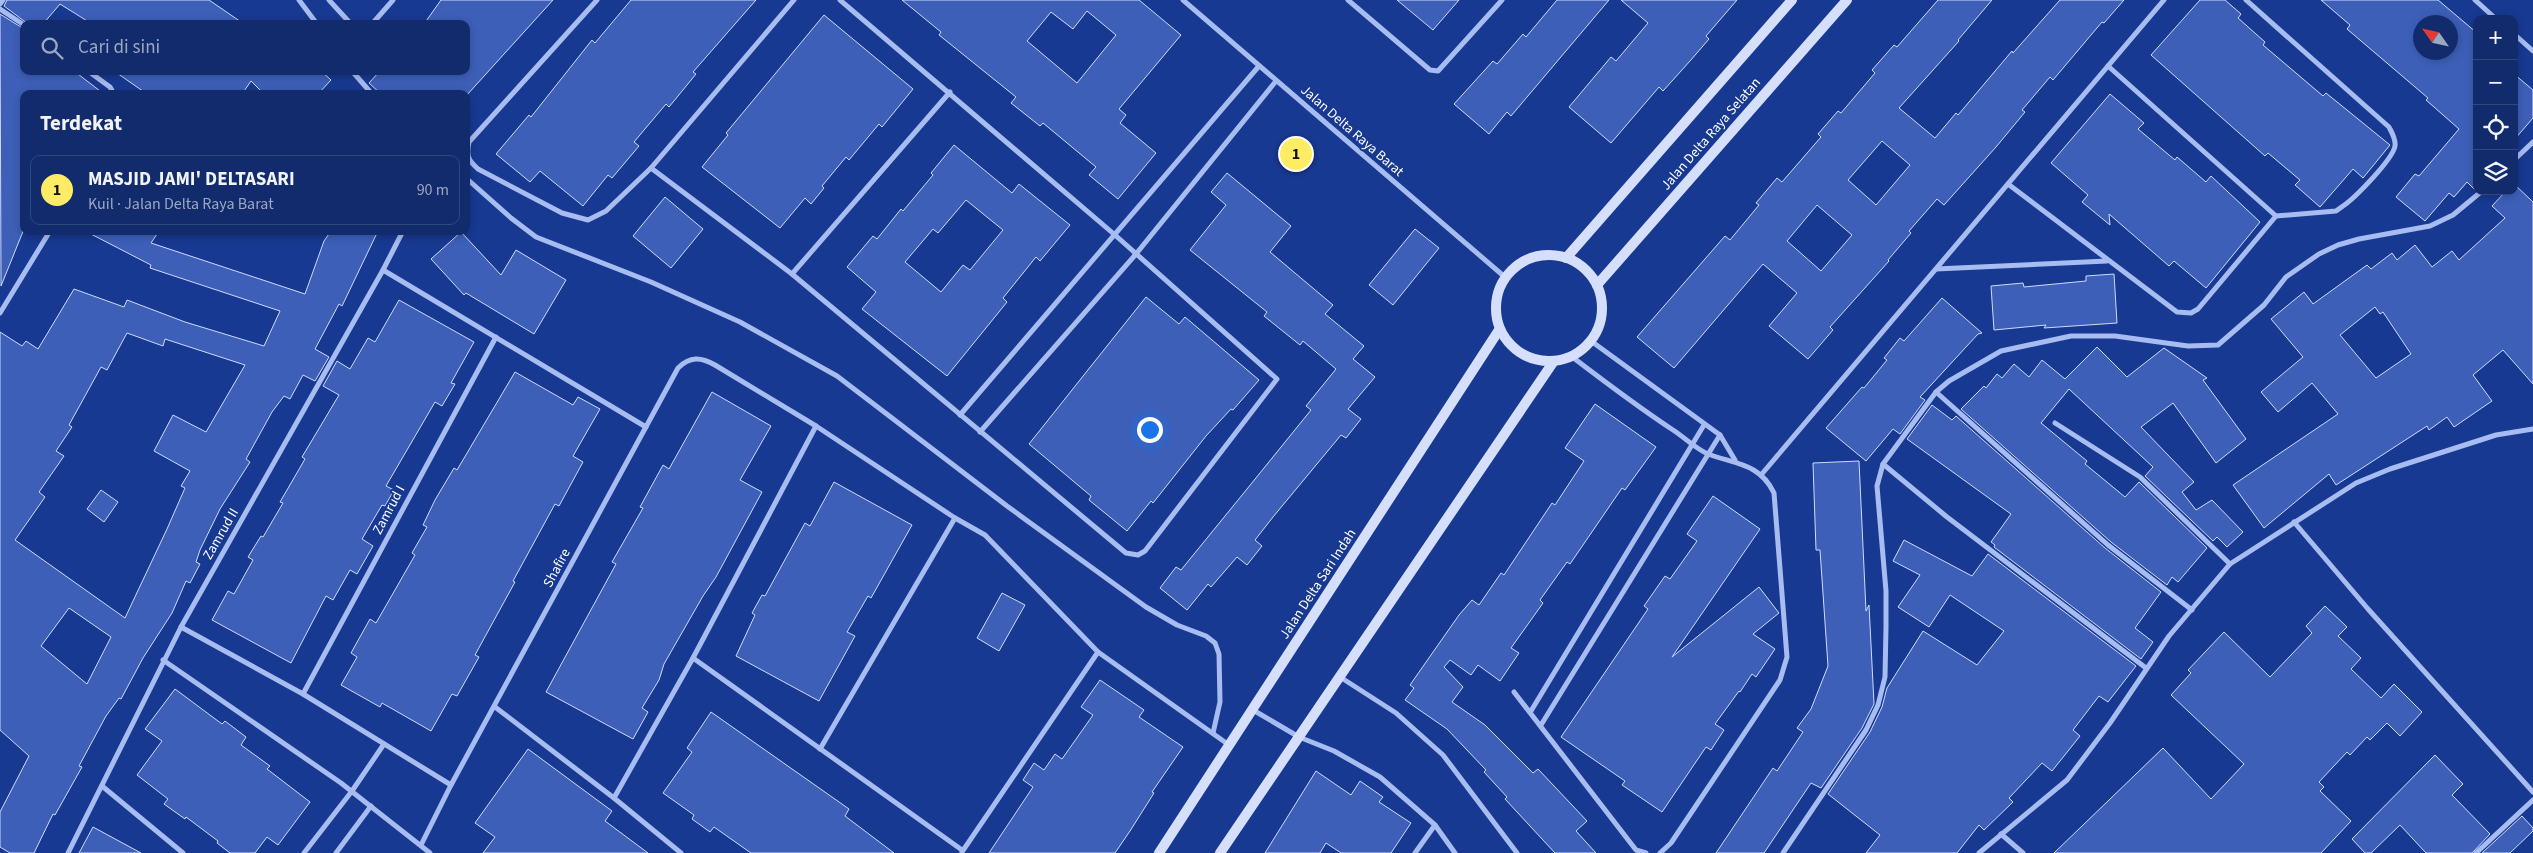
<!DOCTYPE html>
<html lang="id">
<head>
<meta charset="utf-8">
<style>
  :root { --surface:#122b6d; --page:#1f3775; --text:#f1f3f6; --muted:#9ca7c2; --line:#314780; --accent:#ffec65 }
  body { margin:0; font-family:"Source Sans 3",sans-serif; background:var(--page); color:var(--text) }
  .controls { position:absolute; right:15px; top:15px; display:grid; overflow:hidden; border-radius:10px; box-shadow:0 2px 8px #0003 }
  .controls button { width:45px; height:45px; display:grid; place-items:center; padding:0; border:0; border-bottom:1px solid var(--line); background:var(--surface); color:var(--text); font:25px sans-serif }
  .compass { position:absolute; left:2413px; top:15px; width:45px; height:45px; border-radius:50%; background:var(--surface); box-shadow:0 2px 8px #0003; rotate:304deg }
  .you { position:absolute; left:1149px; top:429px; width:18px; height:18px; margin:-12px; border:4px solid #fff; border-radius:50%; background:#1a73e8; box-shadow:0 0 0 8px #1a73e833 }
  .badge { display:grid; place-items:center; width:32px; height:32px; border-radius:50%; background:var(--accent); color:#111; font-size:16px; font-weight:700 }
  .pin { position:absolute; translate:-50% -50%; border:2px solid #fff; box-shadow:0 1px 5px #0006 }
  .list { margin:0; padding:0; list-style:none }
  h2 { display:flex; justify-content:space-between; align-items:center; height:65px; margin:0; padding:0 20px; font-size:21px }
  h2 small { font-size:16px; font-weight:400; color:var(--muted) }
  .list li { display:grid; grid-template-columns:32px 1fr auto; gap:15px; align-items:center; box-sizing:border-box; height:70px; margin:0 10px 10px; padding:0 10px; border:1px solid var(--line); border-radius:10px }
  .list b { display:block; font-size:19px; white-space:nowrap }
  .list p { margin:0; font-size:16px; white-space:nowrap; color:var(--muted) }
  .list em { font-size:16px; font-style:normal; color:var(--muted) }
  .icon { flex:none; width:28px; height:28px; fill:none; stroke:currentColor; stroke-width:2; stroke-linecap:round; stroke-linejoin:round }
  .map { position:relative; flex:none; width:2533px; height:853px; overflow:hidden }
  .search { position:absolute; background:var(--surface); box-shadow:0 2px 8px #0003; left:20px; top:20px; width:450px; height:55px; display:flex; align-items:center; gap:12px; box-sizing:border-box; padding:0 18px; border-radius:10px; color:var(--muted); font-size:19px }
  .panel { position:absolute; background:var(--surface); box-shadow:0 2px 8px #0003; left:20px; top:90px; width:450px; height:145px; border-radius:10px }
  .map>svg:first-child { display:block }
  .building { fill:#3d5fb8; stroke:#cddbfb; fill-rule:evenodd }
  .lines { fill:none; stroke-linecap:round; stroke-linejoin:round }
  .street { stroke:#a7bcf0; stroke-width:5 }
  .secondary { stroke:#d5dffb; stroke-width:10 }
  .labels { text-anchor:middle; dominant-baseline:central; stroke-width:4; stroke-linejoin:round; paint-order:stroke }
  .street-label { font-size:14px; fill:#fff; stroke:#183991 }
</style>
</head>
<body>
<div class="map">
<svg width="2533" height="853" viewBox="0 0 2533 853">
  <rect width="100%" height="100%" fill="#183991"/>
  <g class="building">
    <path d="M7 0H209L244 24H92L60 4 43 24H28L4 6Z"/>
    <path d="M441 0H553L466 96V94H381L369 83 380 71H466V24H424Z"/>
    <path d="M631 0H756L693 72 696 74 669 107 666 104 634 142 639 146 612 178 608 175 583 206 540 171 530 182 496 154 529 115 531 117 592 40 595 43Z"/>
    <path d="M902 0H1139L1181 35 1119 109 1126 115 1120 123 1156 153 1118 199 1089 175 1096 167 1043 123 1040 126 1011 103 1016 97 939 35 941 32ZM1087 11 1116 35 1077 83 1027 41 1051 12 1073 29Z"/>
    <path d="M1397 0H1459L1433 30Z"/>
    <path d="M1557 0H1609L1511 116 1507 112 1489 134 1454 104 1493 61 1497 64 1523 34 1526 37Z"/>
    <path d="M1621 0H1737L1706 36 1709 39 1690 61 1663 91 1659 87 1611 143 1569 107 1611 57 1616 61 1648 23Z"/>
    <path d="M1938 0H1992L1958 40 1959 41 1899 108 1935 138 1956 113 1958 115 2012 51 2013 53 2060 0H2124L2104 23 2102 22 2053 80 2050 77 2022 110 2025 112 1996 147 1944 205 1937 199 1909 231 1911 233 1888 260 1889 261 1830 327 1833 330 1808 359 1769 326 1797 293 1763 264 1674 368 1637 337 1725 236 1730 240 1759 205 1756 203 1777 178 1782 182 1821 137 1818 134 1838 111 1841 113 1875 73 1872 70 1894 45 1897 47ZM1882 141 1910 165 1876 205 1848 180ZM1817 205 1852 235 1821 271 1787 241Z"/>
    <path d="M2200 0H2225L2241 14 2238 18 2265 42 2263 45 2323 96 2326 93 2390 145 2363 178 2353 169 2320 207 2295 185 2300 180 2268 153 2265 156 2151 55Z"/>
    <path d="M2321 0H2438L2477 33 2476 191 2467 182 2454 197 2449 193 2425 221 2396 197 2415 174 2419 176 2459 129 2426 100 2428 98 2347 29 2350 25ZM2420 22H2450V52H2420Z"/>
    <path d="M0 14 24 29V71H74L104 94H24V229L1 286Z"/>
    <path d="M824 15 913 89 882 127 879 124 849 160 846 157 822 186 824 188 811 204 805 198 780 228 702 167 728 135 726 133Z"/>
    <path d="M114 71H321L331 80 318 94H264L251 81 242 94H147Z"/>
    <path d="M2514 74 2533 90V118L2514 140Z"/>
    <path d="M2110 94 2144 123 2138 129 2175 160 2177 157 2206 182 2211 176 2260 222 2206 288 2174 261 2169 266 2109 214 2110 225 2082 202 2088 195 2051 163Z"/>
    <path d="M954 145 1012 193 1019 184 1070 225 1040 261 1036 257 1003 298 1007 302 947 376 862 309 876 292 847 267 873 236 877 239 901 209 903 211 933 175 931 173ZM966 200 1003 230 970 270 963 265 941 292 905 262 933 229 938 233Z"/>
    <path d="M1227 173 1291 226 1270 252 1333 305 1325 314 1364 346 1353 359 1375 377 1348 409 1361 419 1346 438 1341 435 1273 517 1255 540 1262 546 1247 565 1237 557 1211 587 1208 584 1187 610 1160 588 1176 567 1181 570 1247 489 1311 410 1306 406 1336 369 1303 341 1300 345 1264 316 1267 312 1190 250 1226 205 1211 192Z"/>
    <path d="M2514 184 2533 202V384L2503 350 2473 375 2492 401 2454 427 2447 417 2429 430 2427 426 2336 485 2329 474 2264 528 2233 485 2338 414 2312 383 2278 412 2261 392 2303 357 2271 319 2304 292 2313 304 2367 265 2371 269 2392 253 2397 260 2415 245 2432 267 2452 251 2459 260 2505 218 2492 206 2506 191H2514ZM2375 307 2380 314 2383 312 2411 354 2376 378 2340 335Z"/>
    <path d="M665 197 703 229 671 268 633 236Z"/>
    <path d="M1415 229 1439 248 1393 305 1369 285Z"/>
    <path d="M85 231H159L151 243 305 294 324 241 331 231H378L342 306 339 304 315 349 329 357 315 381 303 375 290 399 284 396 272 412 246 459 250 462 220 509 200 550 196 562 200 564 190 583 186 581 172 613 143 658 121 699 119 698 106 716 79 766 82 767 55 815 53 814 34 853H10L0 847V812L29 756 0 730V332L22 346 26 341 38 349 74 289 124 307 127 300 185 322 264 346 280 311 150 268 151 265ZM127 333 163 346 165 339 245 365 206 432 173 415 154 451 190 471 181 486 185 488 167 529 125 618 15 540 45 497 39 492 64 456 56 451 72 427 69 425 101 367 107 370ZM69 608 111 637 87 684 41 646Z"/>
    <path d="M461 232 501 275 516 250 566 280 534 334 466 293 464 295 431 259Z"/>
    <path d="M2114 274 2117 323 2044 328 2046 325 1994 330 1991 286 2023 283 2024 287 2086 281V276Z"/>
    <path d="M1146 297 1179 324 1185 317 1259 380 1233 410 1231 409 1206 436 1153 503 1151 501 1127 531 1089 500 1091 496 1029 444Z"/>
    <path d="M1942 298 1982 333 1978 334 1920 397 1925 400 1900 434 1893 429 1866 461 1826 428 1862 387 1864 388 1887 360 1884 358 1900 338 1904 341Z"/>
    <path d="M399 300 474 342 451 383 455 384 442 406 435 402 386 486 394 490 385 506 382 505 362 539 373 546 357 574 350 570 333 600 326 596 291 663 212 620 228 591 234 594 253 560 248 557 261 536 263 537 283 503 280 502 305 459 302 457 339 395 323 386 337 361 350 369 368 338 375 342Z"/>
    <path d="M2097 347 2127 377 2164 348 2207 378 2203 380 2246 439 2216 463 2173 403 2141 427 2194 482 2182 492 2196 510 2212 500 2243 532 2227 547 2217 537 2213 541 2145 476 2153 467 2069 389 2041 423 2087 461 2085 464 2125 497 2139 482 2207 548 2178 582 2172 577 2167 585 2111 542 1961 409 1984 386 1986 388 1997 374 2002 378 2014 364 2029 377 2042 360 2065 379Z"/>
    <path d="M515 372 573 405 578 397 600 409 573 456 583 462 559 506 555 504 513 581 515 582 475 655 479 657 457 696 452 694 431 731 382 703 380 707 341 685 357 657 351 653 370 619 376 623 415 555 412 553 427 527 423 525 435 500 454 468 457 470Z"/>
    <path d="M712 392 771 426 740 480 762 492 716 577 703 596 664 664 659 680 642 708 648 712 633 739 546 692 616 564 612 562 643 508 640 507 663 465 669 469Z"/>
    <path d="M1595 404 1656 447 1625 490 1622 488 1570 564 1567 562 1540 600 1543 603 1511 648 1519 653 1500 681 1478 665 1471 675 1450 660 1444 667 1463 687 1452 702 1485 725 1533 773 1538 769 1587 821 1576 831 1596 853H1555L1505 799 1507 797 1484 772 1486 770 1447 729 1405 700 1414 688 1410 685 1459 615 1472 600 1479 605 1501 573 1504 575 1552 503 1555 505 1584 461 1565 448Z"/>
    <path d="M1932 405 1952 420 1956 416 2105 548 2161 592 2135 628 2153 642 2141 659 1994 547 1995 545 1991 542 2011 514 1907 439Z"/>
    <path d="M1859 461 1866 611 1869 605 1874 704 1862 728 1821 788 1811 783 1764 853H1716L1773 768 1777 771 1803 732 1797 728 1811 709 1828 666 1820 550H1816L1813 463Z"/>
    <path d="M834 482 912 525 871 598 868 596 847 632 855 636 819 701 736 656 755 615 752 613 762 595 765 596 805 523 810 526Z"/>
    <path d="M101 490 118 502 104 522 87 509Z"/>
    <path d="M1713 496 1760 529 1672 657 1759 587 1779 613 1753 634 1775 649 1756 677 1752 674 1740 692 1739 691 1715 724 1724 730 1711 750 1706 747 1662 812 1622 785 1625 781 1561 737 1648 609 1644 606 1665 576 1670 579 1697 541 1687 534Z"/>
    <path d="M1904 540 1972 576 1988 554 2136 666 2108 702 2099 696 2073 730 2080 736 2052 771 2042 763 2009 798 2013 802 1984 830 1979 825 1957 853H1866L1880 835 1828 794 1870 732 1882 707 1887 688 1923 631 1977 665 2004 631 1950 595 1929 627 1898 607 1920 575 1893 561Z"/>
    <path d="M1002 593 1025 605 999 651 977 638Z"/>
    <path d="M2325 606 2347 627 2338 636 2361 658 2351 669 2381 698 2394 684 2422 712 2400 736 2387 723 2370 740 2367 737 2350 755 2347 752 2319 782 2324 787 2320 791 2351 821 2321 853H2054L2163 748 2211 799 2244 764 2171 695 2191 673 2188 670 2224 632 2270 677 2312 633 2306 626Z"/>
    <path d="M1100 680 1144 710 1139 717 1183 747 1152 792 1154 793 1130 831 1115 853H989L1033 787 1023 780 1034 763 1044 770 1055 754 1062 759 1093 715 1081 707Z"/>
    <path d="M175 689 222 724 225 721 246 737 241 745 270 766 267 769 310 802 278 845 267 837 255 853H230L217 843 218 841 186 817 185 819 164 804 168 799 137 775 162 741 145 729Z"/>
    <path d="M711 712 849 809 845 816 894 853H751L714 827 710 832 692 819 694 815 663 793 692 752 687 748Z"/>
    <path d="M528 749 612 811 605 821 648 853H483L495 837 475 823Z"/>
    <path d="M2435 755 2463 784 2452 795 2490 834 2472 853H2426L2400 825 2371 853H2365L2352 839Z"/>
    <path d="M1316 771 1351 795 1360 781 1383 797 1379 802 1411 823 1391 853H1341L1326 843 1320 853H1265Z"/>
    <path d="M2522 816 2533 828V831L2510 853H2482Z"/>
    <path d="M93 827 141 853H79Z"/>
  </g>
  <g class="lines">
    <g class="street">
      <path d="M299 0 317 24"/>
      <path d="M329 0 351 24"/>
      <path d="M597 0 469 142C466 156 468 160 478 169L562 213 588 220 606 211 651 168 794 0"/>
      <path d="M1183 0 1506 278"/>
      <path d="M1348 0 1430 70 1438 71 1502 0"/>
      <path d="M2246 0 2389 127C2392 133 2396 139 2395 146 2393 159 2355 198 2343 206L2336 211 2276 216"/>
      <path d="M2475 0 2496 19"/>
      <path d="M0 4 3 0"/>
      <path d="M0 9 24 25"/>
      <path d="M372 24 393 0"/>
      <path d="M2514 34 2533 51"/>
      <path d="M88 71 110 87 114 94"/>
      <path d="M352 71 372 94"/>
      <path d="M2514 160 2533 142"/>
      <path d="M651 168 792 274 1126 553 1138 555 1145 551 1277 379 1115 235 840 0"/>
      <path d="M466 178 511 218 536 237 651 282 740 322 837 376 1007 506 1146 607 1177 625 1206 636 1215 643 1219 654 1220 702 1213 733"/>
      <path d="M2008 184 2177 312 2191 313 2198 309 2276 216 2108 66"/>
      <path d="M1936 269 2107 261"/>
      <path d="M383 270 646 427"/>
      <path d="M792 274 950 92"/>
      <path d="M0 313 50 231"/>
      <path d="M1591 341 1720 435 1735 460"/>
      <path d="M1571 356C1605 382 1638 407 1673 430 1684 437 1696 449 1708 454 1734 464 1760 463 1774 493L1787 657 1780 680 1671 843 1660 853"/>
      <path d="M1936 392 2108 545 2192 610"/>
      <path d="M960 415 1259 66"/>
      <path d="M2055 423 2140 477 2230 564"/>
      <path d="M980 432 1136 254 1276 81"/>
      <path d="M1883 464 1947 517 2146 668"/>
      <path d="M1761 475 2164 0"/>
      <path d="M2294 522 2368 609 2533 792"/>
      <path d="M181 627 303 694 451 785"/>
      <path d="M693 658 962 850"/>
      <path d="M163 660 341 783 430 853"/>
      <path d="M1340 677 1396 713 1443 755 1517 853"/>
      <path d="M1514 692 1636 850 1646 853"/>
      <path d="M303 694 496 337"/>
      <path d="M495 707 614 798 681 853"/>
      <path d="M1253 710 1299 737 1334 751 1380 777 1435 825 1455 853"/>
      <path d="M1531 711 1704 425"/>
      <path d="M1541 725 1720 435"/>
      <path d="M820 749 955 518"/>
      <path d="M102 786 183 853"/>
      <path d="M614 798 693 658 816 426"/>
      <path d="M2001 834 2023 853"/>
      <path d="M421 845 451 785 678 368C690 356 701 357 715 365L816 426 955 518 985 535 1098 652 1229 745"/>
      <path d="M962 852 1098 652"/>
      <path d="M68 853 181 627 383 270 403 231"/>
      <path d="M304 853 352 791 384 744"/>
      <path d="M336 853 371 806"/>
      <path d="M1415 853 1435 825"/>
      <path d="M1783 853 1866 730 1878 705 1885 677 1886 627V591L1877 486 1883 464 1936 392 1949 381 2001 351 2071 336H2115L2188 346 2218 345 2264 305 2286 277 2319 254 2338 245 2359 239 2430 226 2453 215 2482 191"/>
      <path d="M1979 853 2067 780 2110 723 2169 636 2230 564 2356 483 2390 469 2496 435 2533 429"/>
      <path d="M2476 853 2533 800"/>
    </g>
    <g class="secondary">
      <circle cx="1549" cy="308" r="53"/>
      <path d="M1566 258 1792 0"/>
      <path d="M1597 285 1847 0"/>
      <path d="M1159 853 1499 330"/>
      <path d="M1220 853 1554 361"/>
    </g>
  </g>
  <g class="labels">
    <g class="street-label">
      <text transform="translate(1352 131) rotate(41)">Jalan Delta Raya Barat</text>
      <text transform="translate(1711 134) rotate(-49)">Jalan Delta Raya Selatan</text>
      <text transform="translate(389 510) rotate(-62)">Zamrud I</text>
      <text transform="translate(221 534) rotate(-60)">Zamrud II</text>
      <text transform="translate(557 568) rotate(-62)">Shafire</text>
      <text transform="translate(1318 584) rotate(-57)">Jalan Delta Sari Indah</text>
    </g>
  </g>
</svg>
<div class="controls">
<button>+</button>
<button>−</button>
<button><svg class="icon" aria-label="locate" viewBox="0 0 24 24"><circle cx="12" cy="12" r="6"/><path d="M12 2v4M12 18v4M2 12h4M18 12h4"/></svg></button>
<button><svg class="icon" aria-label="layers" viewBox="0 0 24 24"><path d="M12 4l9 5-9 5-9-5zM3 14l9 5 9-5"/></svg></button>
</div>
<svg class="compass" viewBox="-18 -18 36 36"><path d="M0-13l5 13h-10z" fill="#e53935"/><path d="M0 13l5-13h-10z" fill="#9ca7c2"/></svg>
<div class="you"></div>
<div class="pin badge" style="left:1296px;top:154px">1</div>
<div class="search"><svg class="icon" aria-label="search" viewBox="0 0 24 24"><circle cx="10" cy="10" r="6"/><path d="M15 15l6 6"/></svg>Cari di sini</div>
<section class="panel">
<h2>Terdekat<small></small></h2>
<ul class="list">
<li><span class="badge">1</span><div><b>MASJID JAMI' DELTASARI</b><p>Kuil · Jalan Delta Raya Barat</p></div><em>90 m</em></li>
</ul>
</section>
</div>
</body>
</html>
